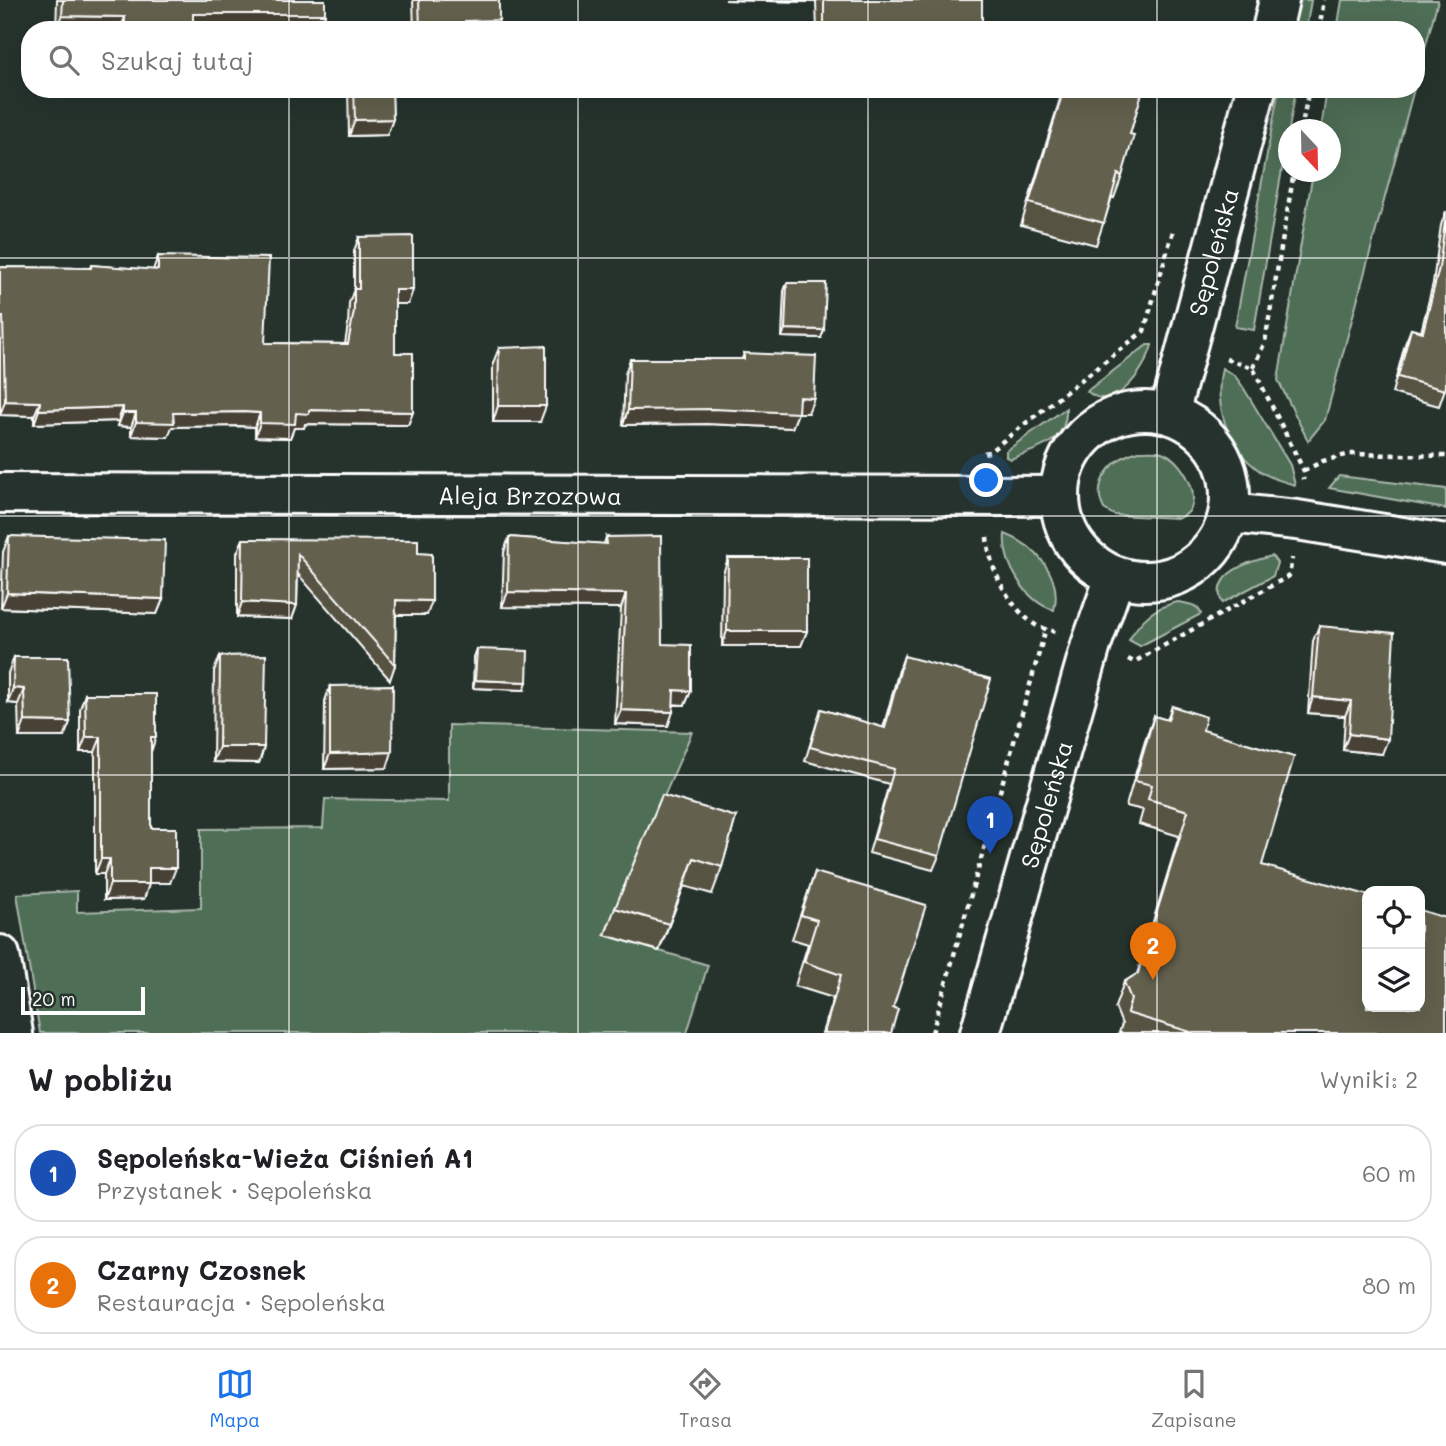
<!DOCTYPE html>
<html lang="pl">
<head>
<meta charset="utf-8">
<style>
  :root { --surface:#fff; --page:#f2f2f2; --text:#202124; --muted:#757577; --line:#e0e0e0; --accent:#1a73e8 }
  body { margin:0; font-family:Mali,sans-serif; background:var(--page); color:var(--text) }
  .controls { position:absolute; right:21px; bottom:21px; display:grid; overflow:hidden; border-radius:14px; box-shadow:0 7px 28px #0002 }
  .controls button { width:63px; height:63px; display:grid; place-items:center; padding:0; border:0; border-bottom:2px solid var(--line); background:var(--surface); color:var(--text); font:35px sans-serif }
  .compass { position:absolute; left:1278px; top:119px; width:63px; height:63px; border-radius:50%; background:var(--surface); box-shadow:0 7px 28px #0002; rotate:158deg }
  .scale { position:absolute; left:21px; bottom:18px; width:124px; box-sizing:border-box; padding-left:7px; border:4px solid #fff; border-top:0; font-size:19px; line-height:24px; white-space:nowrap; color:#fff; -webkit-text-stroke:5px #26332d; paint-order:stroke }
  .you { position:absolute; left:987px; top:481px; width:24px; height:24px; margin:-18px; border:5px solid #fff; border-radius:50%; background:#1a73e8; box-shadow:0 0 0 10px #1a73e833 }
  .badge { display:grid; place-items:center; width:46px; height:46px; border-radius:50%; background:var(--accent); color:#fff; font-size:23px; font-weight:700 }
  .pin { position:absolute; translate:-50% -58px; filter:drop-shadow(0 2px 4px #0008) }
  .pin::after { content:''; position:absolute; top:37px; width:24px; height:21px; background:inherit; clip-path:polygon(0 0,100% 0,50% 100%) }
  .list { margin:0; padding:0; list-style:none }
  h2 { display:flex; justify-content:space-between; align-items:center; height:91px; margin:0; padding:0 28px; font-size:30px }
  h2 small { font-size:23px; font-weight:400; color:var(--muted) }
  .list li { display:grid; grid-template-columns:46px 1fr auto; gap:21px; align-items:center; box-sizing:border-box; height:98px; margin:0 14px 14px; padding:0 14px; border:2px solid var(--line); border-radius:28px }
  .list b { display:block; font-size:26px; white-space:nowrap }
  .list p { margin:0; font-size:23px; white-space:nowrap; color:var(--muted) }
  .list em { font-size:23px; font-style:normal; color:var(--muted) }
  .icon { flex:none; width:38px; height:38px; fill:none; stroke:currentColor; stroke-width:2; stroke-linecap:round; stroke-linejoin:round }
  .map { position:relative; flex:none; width:1446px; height:1033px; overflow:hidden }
  .search { position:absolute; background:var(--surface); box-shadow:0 7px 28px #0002; left:21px; right:21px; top:21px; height:77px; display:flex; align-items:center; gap:18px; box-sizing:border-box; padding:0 24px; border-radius:28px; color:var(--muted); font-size:26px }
  .sheet { height:315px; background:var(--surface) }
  nav { display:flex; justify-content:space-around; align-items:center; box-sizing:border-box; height:98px; border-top:2px solid var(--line); background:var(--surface); font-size:19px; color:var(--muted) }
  nav a { display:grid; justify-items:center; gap:4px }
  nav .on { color:var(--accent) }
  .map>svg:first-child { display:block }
  .green { fill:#506e57; stroke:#a8b6ab; stroke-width:2 }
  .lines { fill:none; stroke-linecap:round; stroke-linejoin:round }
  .minor-casing { stroke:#fff; stroke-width:44 }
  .path { stroke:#fff; stroke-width:4.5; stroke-dasharray:5 5; stroke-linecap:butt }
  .minor { stroke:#26332d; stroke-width:38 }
  .wall { fill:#565342; stroke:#fff; stroke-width:2 }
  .shaded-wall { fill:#464336; stroke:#fff; stroke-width:2 }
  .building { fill:#64604d; stroke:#fff; stroke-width:2 }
  .grid { fill:none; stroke:#fff; stroke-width:2; stroke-opacity:0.55 }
  .labels { text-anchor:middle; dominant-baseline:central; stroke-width:7; stroke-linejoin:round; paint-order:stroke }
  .street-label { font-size:24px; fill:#fff; stroke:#26332d }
</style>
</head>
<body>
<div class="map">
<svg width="1446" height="1033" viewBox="0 0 1446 1033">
  <rect width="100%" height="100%" fill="#26332d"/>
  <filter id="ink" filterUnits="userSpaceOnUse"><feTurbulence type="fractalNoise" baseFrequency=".0143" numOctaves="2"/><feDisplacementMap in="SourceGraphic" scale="14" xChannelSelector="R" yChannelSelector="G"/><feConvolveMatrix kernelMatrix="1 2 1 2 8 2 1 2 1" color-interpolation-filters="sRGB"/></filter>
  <g filter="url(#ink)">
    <g class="green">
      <path d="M1298 0H1311L1306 30H1291Z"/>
      <path d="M1342 0H1438L1416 81V30H1337Z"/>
      <path d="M1279 89H1296L1254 330 1235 327Z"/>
      <path d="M1327 89H1414L1325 420 1308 441 1278 380 1313 172H1330V130L1321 129Z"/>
      <path d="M1147 345H1152C1146 369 1114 416 1087 391Z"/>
      <path d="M1222 368 1235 376 1243 387 1290 465 1295 485C1281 481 1266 477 1255 467 1226 445 1214 402 1222 368Z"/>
      <path d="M1066 408C1068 444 1037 448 1011 459L1006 457V451Z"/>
      <path d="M1139 451C1146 451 1155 450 1162 452 1180 459 1199 489 1191 508 1189 513 1184 516 1179 518L1114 515 1104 509C1090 482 1114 457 1139 451Z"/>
      <path d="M1339 476 1446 489V509L1329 488Z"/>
      <path d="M1005 534C1035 545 1063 576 1054 610 1026 602 1002 563 1005 534Z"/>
      <path d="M1272 556 1277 563 1273 576 1222 603C1209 573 1251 561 1272 556Z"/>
      <path d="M1178 602C1188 604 1198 604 1201 614L1140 646 1129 640C1141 619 1154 607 1178 602Z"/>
      <path d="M449 725 692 732 604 935 708 965 687 1033H40L17 894 77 891V912L201 908V829L323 828 325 799 449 801Z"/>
    </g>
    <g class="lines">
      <defs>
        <g id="minor">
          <path d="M1272 30 1279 0"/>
          <circle cx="1145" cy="496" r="85"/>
          <path id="s1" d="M1169 414 1256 89"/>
          <path id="s2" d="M0 493 1059 496"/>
          <path d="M1229 513 1297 520 1446 544"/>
          <path d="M0 955 13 1033"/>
          <path id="s3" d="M980 1033 1091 645 1115 577"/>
        </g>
      </defs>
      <use href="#minor" class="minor-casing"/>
      <g class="path">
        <path d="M1319 30 1324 0"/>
        <path d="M1301 130 1309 89"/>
        <path d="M1226 359 1253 368 1304 471 1303 480"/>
        <path d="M1253 368 1265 342 1294 172"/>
        <path d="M984 453 989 452 1144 331 1173 231"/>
        <path d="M1304 471 1323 461 1350 454 1446 456"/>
        <path d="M987 537C989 567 1008 606 1034 624 1039 628 1048 629 1055 632"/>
        <path d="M1128 659 1134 662 1289 576 1292 558"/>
        <path d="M932 1033 1046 628"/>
      </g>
      <use href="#minor" class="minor"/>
    </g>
    <g class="wall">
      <path d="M57 0H325V14L319 30H56Z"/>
      <path d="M413 0H499L495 30H414Z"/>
      <path d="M725 0H982V30H817L816 2Z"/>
      <path d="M348 89H392L393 119 387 135 349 136Z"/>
      <path d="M1063 89H1143L1130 134 1122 176 1114 198 1112 197 1096 245 1021 225Z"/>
      <path d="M1446 211V386L1439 406 1392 393 1405 344 1411 329 1421 332 1433 283 1441 225Z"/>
      <path d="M359 237 408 304H395V353L413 412 408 425 305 424 304 428H294L290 438 255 437V427L239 426 172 427 168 437 131 436V427L118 426V421L34 424V416L0 415V267L90 268 91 265 153 270 158 256 265 343 345 344 348 325 349 303 354 289V251Z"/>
      <path d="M787 283 821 338 782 337 784 291Z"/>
      <path d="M499 348 540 422H493V363Z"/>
      <path d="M744 353 808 413H798L792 428 707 424 623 425 625 374 630 359H742Z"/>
      <path d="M9 536 163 599 157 614 1 608 3 552Z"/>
      <path d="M509 537 604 544 606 537 662 644 691 691 685 705H674L668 726 615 724 621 608 502 607 504 552Z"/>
      <path d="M243 539 418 553 427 615H396L395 665 390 680 298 574 297 605 292 619 237 617V553Z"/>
      <path d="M728 558 807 631 801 646H722L723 574Z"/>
      <path d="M1319 626 1382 754 1343 750 1345 716 1308 713 1313 641Z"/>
      <path d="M477 649 524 690 473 688 474 657Z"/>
      <path d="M220 656 264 747 259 763 213 762 214 671Z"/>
      <path d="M904 656 939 856 933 870 869 853 889 784 805 761 821 709 883 728 899 670Z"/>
      <path d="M14 657 70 722 64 737H19L18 704 8 703V673Z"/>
      <path d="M330 686 387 768 324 769 325 701Z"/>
      <path d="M85 694 151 751V828L170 883H149L144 899 104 900V874H95V752H80V709Z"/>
      <path d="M1172 706 1203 730 1262 865 1446 1033H1119L1122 1024 1115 1007 1124 982 1137 974 1179 836 1139 824 1143 810 1126 806 1145 741 1154 716 1167 720Z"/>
      <path d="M736 817 722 867 712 894 684 886 659 951 605 935 615 908Z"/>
      <path d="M815 872 893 1008 891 1033H822L833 998 795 986 808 944 792 939Z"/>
    </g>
    <g class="shaded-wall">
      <path d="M725 0H817L816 2Z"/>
      <path d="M193 14H325L319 30H187Z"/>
      <path d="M62 16 125 17 120 30H58Z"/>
      <path d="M499 20 495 30H462L465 21Z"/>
      <path d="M393 119 387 135 349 136 355 120Z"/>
      <path d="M395 290H413L408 304H390Z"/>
      <path d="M785 329 824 330 821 338 782 337Z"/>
      <path d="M799 397 814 398 808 413H798L792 428 707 424 623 425 628 410Z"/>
      <path d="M5 401 40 402 34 416 0 415Z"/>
      <path d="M498 406H546L540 422H493Z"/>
      <path d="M123 407 118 421 34 424 39 410Z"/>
      <path d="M309 410 413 412 408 425 305 424 304 428H294L290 438 255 437 260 423Z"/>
      <path d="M244 412 260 413 255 427 239 426 172 427 168 437 131 436 136 422 173 413Z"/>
      <path d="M123 413H136L131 427 118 426Z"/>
      <path d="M508 592 626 594 621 608 502 607Z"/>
      <path d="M7 593 163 599 157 614 1 608Z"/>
      <path d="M396 600 432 601 427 615H390Z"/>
      <path d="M242 602 297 605 292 619 237 617Z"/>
      <path d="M727 631H807L801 646H722Z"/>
      <path d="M475 680 527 682 524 690 473 688Z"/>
      <path d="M13 688 24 689 18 704 8 703Z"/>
      <path d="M674 690 691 691 685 705 669 704Z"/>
      <path d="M1313 697 1351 701 1345 716 1308 713Z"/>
      <path d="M621 710 673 712 668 726 615 724Z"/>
      <path d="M25 721 70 722 64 737H19Z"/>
      <path d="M1349 734 1388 739 1382 754 1343 750Z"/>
      <path d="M86 737H101L95 752H80Z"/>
      <path d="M151 737H156L151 752Z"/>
      <path d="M219 747H264L259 763 213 762Z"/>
      <path d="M392 752 387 768 324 769 330 754Z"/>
      <path d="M694 858 684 886 659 951 669 924Z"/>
      <path d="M101 859H110L104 874H95Z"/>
      <path d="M149 868H176L170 883H143Z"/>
      <path d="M110 884H149L144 899 104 900Z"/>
    </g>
    <g class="building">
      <path d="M63 0H325V14H193V30H125V17L62 16Z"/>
      <path d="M419 0H499V20L465 21V30H420Z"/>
      <rect x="824" y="0" width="158" height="30"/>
      <path d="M354 89H392L393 119 355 120Z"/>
      <path d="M1064 89H1143L1130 134 1134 135 1122 176 1118 174 1104 223 1029 203Z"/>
      <path d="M1446 214V386L1445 390 1398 377 1411 329 1423 332 1439 268Z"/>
      <path d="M413 236V290H395V353H413V412L309 410V414L296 413 295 424 260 423V413L244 412 173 413 174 423 136 422V413H123V407L39 410 40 402 5 401 3 317H0V267L91 268V265L158 270V256L269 258 265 343 348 344 354 311V289H359V237Z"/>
      <path d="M787 283H826L824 330 785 329Z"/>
      <path d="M546 346V406H498L499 348Z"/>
      <path d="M744 353 816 356 814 398 799 397 798 413 713 409 628 410 630 359H744Z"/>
      <path d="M9 536 165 540 163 599 7 593Z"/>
      <path d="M661 536 662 644 691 645V691L674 690 673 712 621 710 626 594 508 592 509 537 607 544 606 537Z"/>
      <path d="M243 539 418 540V553L432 554V601L396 600 395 665 298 554 297 605 242 602Z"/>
      <path d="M728 558H807V631H727Z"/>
      <path d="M1319 626 1394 633 1388 739 1349 734 1351 701 1313 697Z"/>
      <path d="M477 649 528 651 527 682 475 680Z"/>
      <path d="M266 655 264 747H219L220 656Z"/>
      <path d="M904 656 991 679 939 856 874 839 894 769 810 747 821 709 885 728Z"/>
      <path d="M14 657H68L70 722 25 721 24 689 13 688Z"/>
      <path d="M393 685 392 752 330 754V686Z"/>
      <path d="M85 694H156V737H151V828H176V868H149V884H110V859H101V737H86Z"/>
      <path d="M1172 706 1206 717 1203 730 1294 757 1262 865 1367 895V1007H1420V910L1446 918V1033H1194L1127 1013 1131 999 1124 982 1138 973 1188 811 1148 799 1152 785 1135 781 1154 716 1168 720Z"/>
      <path d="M662 795 736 817 722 867 694 858 669 924 615 908Z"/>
      <path d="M815 872 926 905 893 1008 898 1009 891 1033H824L841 975 804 962 817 920 801 915Z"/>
    </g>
  </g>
  <path class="grid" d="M289 0V30M578 0V30M868 0V30M1157 0V30M289 89V1033M578 89V1033M868 89V1033M1157 89V1033M0 258H1446M0 516H1446M0 775H1446"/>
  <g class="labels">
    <g class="street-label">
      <text stroke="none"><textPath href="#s1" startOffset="168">Sępoleńska</textPath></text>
      <text stroke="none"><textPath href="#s2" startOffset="530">Aleja Brzozowa</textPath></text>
      <text stroke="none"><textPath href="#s3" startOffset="238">Sępoleńska</textPath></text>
    </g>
  </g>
</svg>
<div class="controls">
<button><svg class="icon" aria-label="locate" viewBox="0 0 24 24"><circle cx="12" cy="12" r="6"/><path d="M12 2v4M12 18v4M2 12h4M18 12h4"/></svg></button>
<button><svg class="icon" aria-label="layers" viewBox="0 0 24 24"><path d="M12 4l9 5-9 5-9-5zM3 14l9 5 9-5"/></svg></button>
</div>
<svg class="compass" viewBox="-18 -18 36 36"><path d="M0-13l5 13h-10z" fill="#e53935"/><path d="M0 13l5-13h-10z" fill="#757577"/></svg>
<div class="scale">20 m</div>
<div class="you"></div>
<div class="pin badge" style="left:990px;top:854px;background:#1a4fb4">1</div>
<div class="pin badge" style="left:1153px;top:980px;background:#e8710a">2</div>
<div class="search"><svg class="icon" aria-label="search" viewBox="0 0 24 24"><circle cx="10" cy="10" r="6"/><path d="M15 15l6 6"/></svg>Szukaj tutaj</div>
</div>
<section class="sheet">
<h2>W pobliżu<small>Wyniki: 2</small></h2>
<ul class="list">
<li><span class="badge" style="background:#1a4fb4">1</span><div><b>Sępoleńska-Wieża Ciśnień A1</b><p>Przystanek · Sępoleńska</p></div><em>60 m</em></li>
<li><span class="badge" style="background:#e8710a">2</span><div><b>Czarny Czosnek</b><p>Restauracja · Sępoleńska</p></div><em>80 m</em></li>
</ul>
</section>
<nav>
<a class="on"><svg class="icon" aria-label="map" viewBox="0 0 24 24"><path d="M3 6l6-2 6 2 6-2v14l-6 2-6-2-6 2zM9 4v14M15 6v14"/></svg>Mapa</a>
<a><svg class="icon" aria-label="directions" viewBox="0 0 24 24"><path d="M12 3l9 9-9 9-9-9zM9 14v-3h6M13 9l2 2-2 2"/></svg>Trasa</a>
<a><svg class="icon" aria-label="saved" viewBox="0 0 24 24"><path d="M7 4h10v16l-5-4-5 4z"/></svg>Zapisane</a>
</nav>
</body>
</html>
